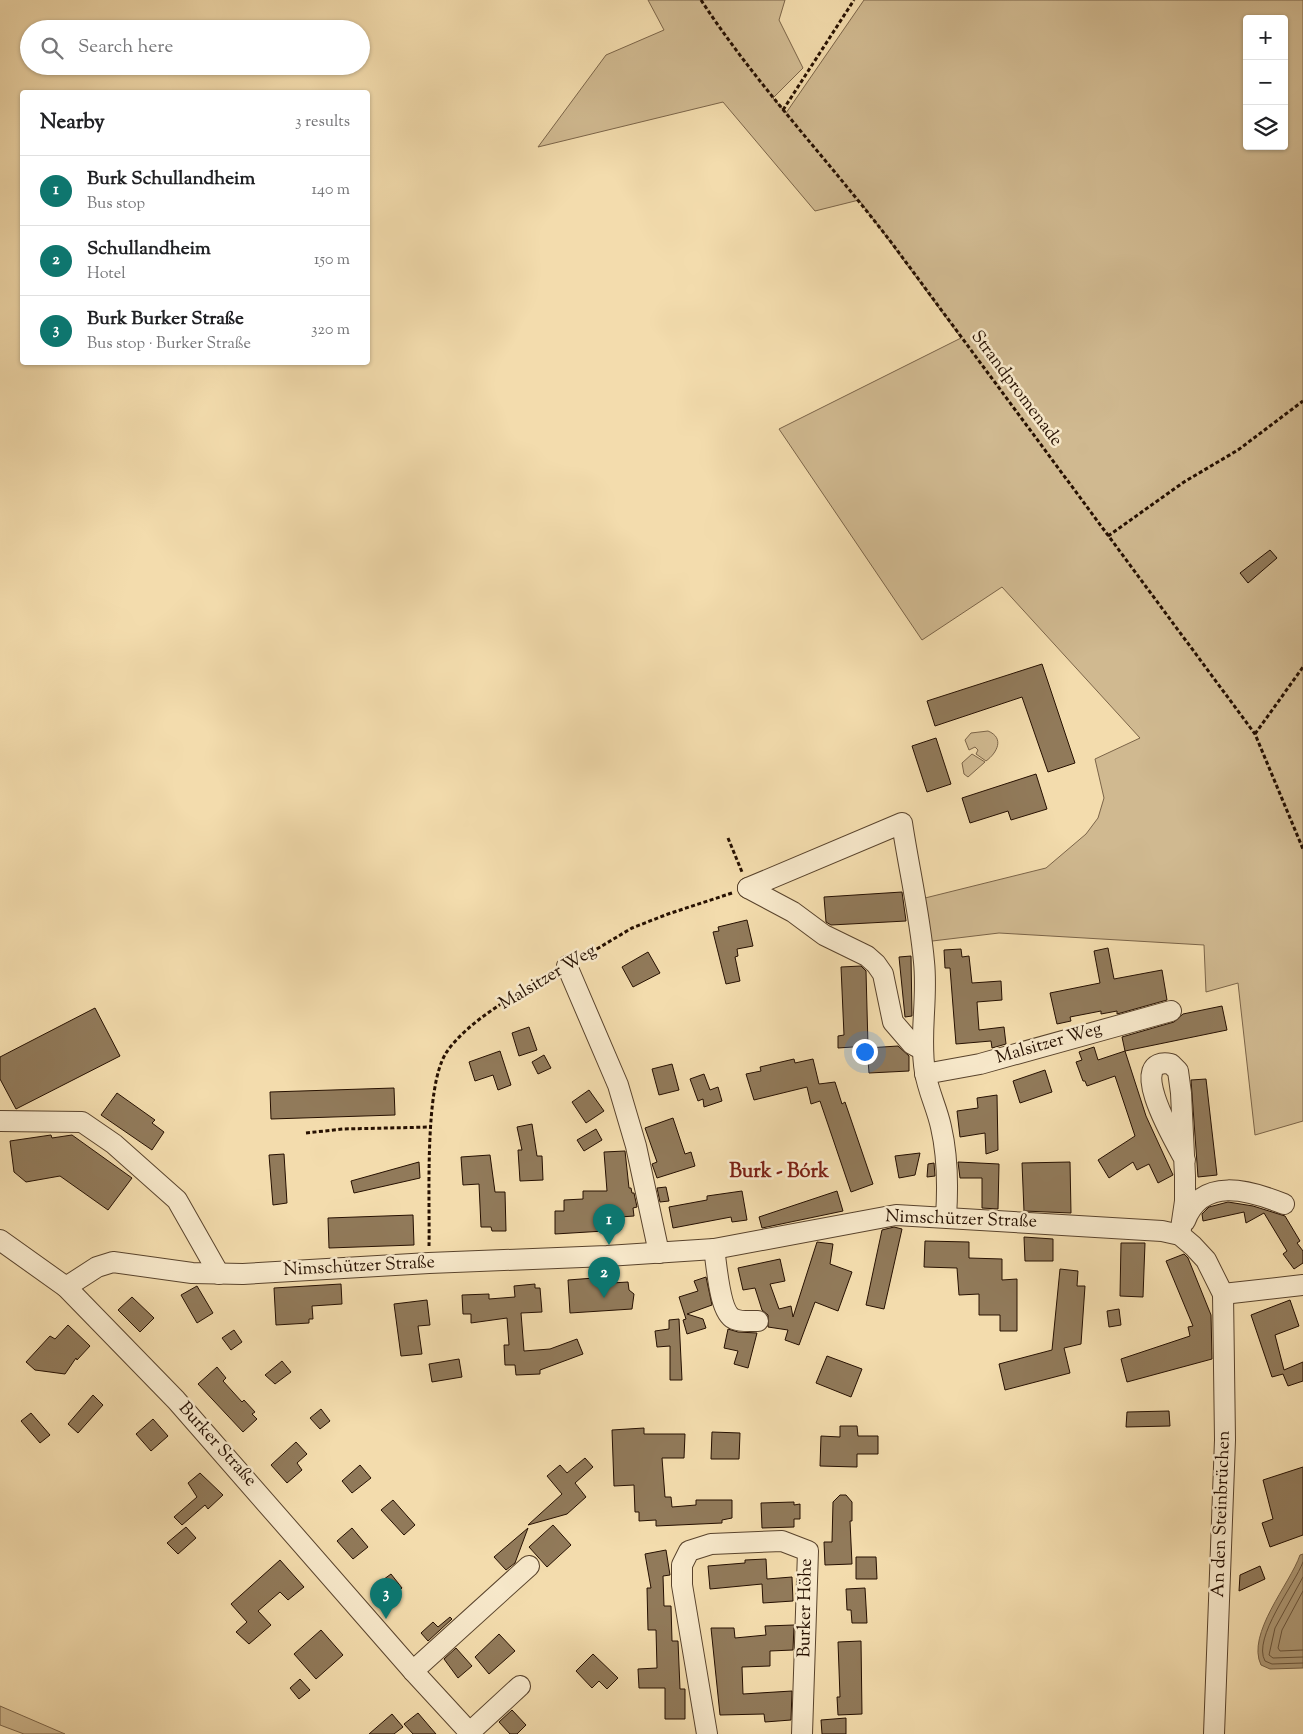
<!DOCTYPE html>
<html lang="en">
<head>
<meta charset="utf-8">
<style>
  :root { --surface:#fff; --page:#f2f2f2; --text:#202124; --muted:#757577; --line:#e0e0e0; --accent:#0f766e }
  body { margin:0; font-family:"Sorts Mill Goudy",serif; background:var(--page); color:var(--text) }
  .controls { position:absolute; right:15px; top:15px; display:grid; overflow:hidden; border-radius:5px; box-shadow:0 1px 4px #0004 }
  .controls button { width:45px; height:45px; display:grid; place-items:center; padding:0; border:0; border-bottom:1px solid var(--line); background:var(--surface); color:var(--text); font:25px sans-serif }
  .you { position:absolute; left:864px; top:1051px; width:18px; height:18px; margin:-12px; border:4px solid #fff; border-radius:50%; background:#1a73e8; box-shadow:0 0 0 8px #1a73e833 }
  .badge { display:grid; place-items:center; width:32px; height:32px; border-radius:50%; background:var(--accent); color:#fff; font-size:16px; font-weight:700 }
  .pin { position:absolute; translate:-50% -41px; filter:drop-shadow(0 1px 2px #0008) }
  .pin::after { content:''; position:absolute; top:26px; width:18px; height:15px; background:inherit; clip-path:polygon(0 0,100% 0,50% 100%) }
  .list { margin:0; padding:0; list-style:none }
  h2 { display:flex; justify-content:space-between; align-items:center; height:65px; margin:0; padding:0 20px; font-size:21px }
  h2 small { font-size:16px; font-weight:400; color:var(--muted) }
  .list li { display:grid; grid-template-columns:32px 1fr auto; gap:15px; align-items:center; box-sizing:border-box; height:70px; padding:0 20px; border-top:1px solid var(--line) }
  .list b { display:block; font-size:19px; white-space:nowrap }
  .list p { margin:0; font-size:16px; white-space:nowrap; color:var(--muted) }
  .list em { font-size:16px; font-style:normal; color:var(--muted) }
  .icon { flex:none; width:28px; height:28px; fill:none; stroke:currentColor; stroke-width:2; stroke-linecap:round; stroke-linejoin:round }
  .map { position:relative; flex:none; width:1303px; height:1734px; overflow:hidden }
  .search { position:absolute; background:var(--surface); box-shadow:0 1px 4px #0004; left:20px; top:20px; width:350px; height:55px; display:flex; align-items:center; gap:12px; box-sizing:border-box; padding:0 18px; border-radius:28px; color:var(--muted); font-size:19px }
  .panel { position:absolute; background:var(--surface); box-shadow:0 1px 4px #0004; left:20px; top:90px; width:350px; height:275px; border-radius:5px }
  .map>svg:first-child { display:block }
  .green { fill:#d0b990; stroke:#7b6448; fill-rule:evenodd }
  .water { fill:#ad9773; stroke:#776145 }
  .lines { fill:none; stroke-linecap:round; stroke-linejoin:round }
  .shore { stroke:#6a543a; stroke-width:1 }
  .building { fill:#917a5a; stroke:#261001 }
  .minor-casing { stroke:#59432c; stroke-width:22 }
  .path { stroke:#261001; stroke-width:3; stroke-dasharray:4 2.5; stroke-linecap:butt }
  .minor { stroke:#f7e8ca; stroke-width:20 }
  .labels { text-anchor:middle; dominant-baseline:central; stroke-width:5; stroke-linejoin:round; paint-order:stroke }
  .street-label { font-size:18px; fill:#261001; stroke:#f7e8ca }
  .quarter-label { font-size:20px; font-weight:bold; fill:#7a1f14; stroke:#f7e8ca }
</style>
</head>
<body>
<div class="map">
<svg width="1303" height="1734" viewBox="0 0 1303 1734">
  <rect width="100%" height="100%" fill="#f3dcad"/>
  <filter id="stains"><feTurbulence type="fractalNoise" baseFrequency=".004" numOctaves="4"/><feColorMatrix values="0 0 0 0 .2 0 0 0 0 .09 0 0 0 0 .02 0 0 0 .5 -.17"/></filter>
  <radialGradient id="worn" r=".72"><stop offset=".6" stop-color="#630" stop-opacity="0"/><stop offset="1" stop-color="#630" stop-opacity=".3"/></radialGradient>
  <g class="green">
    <path d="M648 0H785L779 20 803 68 773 98 786 113 864 0H1303V1121L1255 1135 1238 983 1206 992 1204 945 999 933 924 942 917 900 1046 868 1086 834 1098 818 1104 798 1095 759 1140 738 1002 587 922 640 779 429 961 338 859 200 815 211 723 102 538 147 606 55 664 30ZM1247 19H1284V146H1247Z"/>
    <path d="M988 731C1005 738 997 753 986 761L976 754 978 750 975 747 969 750 965 740 971 733Z"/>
    <path d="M972 754 985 762 968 777 964 774 962 763Z"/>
    <path d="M0 1706 65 1734H24L0 1725Z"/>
  </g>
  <path class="water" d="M1303 1554V1668L1270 1669 1261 1665C1246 1634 1290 1584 1300 1555Z"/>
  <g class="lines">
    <g class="shore">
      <path d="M1303 1562C1295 1584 1252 1638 1265 1661L1272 1664 1303 1663"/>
      <path d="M1303 1577 1275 1628 1269 1655 1273 1658 1303 1657"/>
      <path d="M1303 1591 1282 1630 1278 1648 1280 1651 1303 1650"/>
    </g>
  </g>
  <g class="building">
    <path d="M1270 550 1277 558 1248 583 1240 573Z"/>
    <path d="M1042 664 1075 763 1048 772 1022 697 935 726 927 701Z"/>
    <path d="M936 738 951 784 927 792 912 746Z"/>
    <path d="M1036 774 1047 809 1011 820 1008 811 970 823 962 798Z"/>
    <path d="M902 892 906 921 831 925 826 922 824 897Z"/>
    <path d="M747 920 753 946 737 949 738 956 735 957 740 981 726 984 713 932 719 931 718 927Z"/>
    <path d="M1108 948 1114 979 1162 970 1167 1000 1117 1014V1011L1101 1014V1011L1070 1017 1071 1021 1057 1024 1050 993 1100 983 1094 951Z"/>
    <path d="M961 949 962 957 969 956 972 983 1001 981 1002 1000 977 1002 979 1030 1004 1027 1006 1044 992 1048 991 1041 956 1044 950 968H945L944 950Z"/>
    <path d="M648 952 660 973 633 987 622 967Z"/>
    <path d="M911 956 912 1016 905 1017 899 957Z"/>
    <path d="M861 966 866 971 868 1046 838 1048V1036L844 1035 841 967Z"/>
    <path d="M1222 1006 1227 1030 1125 1051 1122 1037 1174 1022 1183 1014Z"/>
    <path d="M95 1008 120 1056 16 1109 0 1079V1057Z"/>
    <path d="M529 1027 537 1050 519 1056 512 1033Z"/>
    <path d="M898 1046 909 1056V1071L869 1073 867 1048Z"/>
    <path d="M1094 1047 1098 1060 1125 1051 1146 1116 1173 1175 1158 1183 1149 1164 1137 1170 1133 1162 1109 1178 1098 1160 1135 1136 1115 1076 1087 1086 1085 1081H1083L1076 1062 1082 1060 1079 1052Z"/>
    <path d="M500 1051 511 1085 498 1090 493 1075 475 1081 469 1062Z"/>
    <path d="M544 1055 551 1068 538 1074 532 1062Z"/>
    <path d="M794 1059 795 1063 813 1059 819 1084 835 1082 842 1104 845 1102 873 1184 851 1192 820 1101 811 1104 807 1087 754 1100 746 1074 761 1071 760 1067Z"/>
    <path d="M672 1064 679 1090 659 1095 652 1069Z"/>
    <path d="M1045 1070 1052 1092 1020 1103 1013 1081Z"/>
    <path d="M704 1074 710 1090 718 1087 722 1101 704 1107 703 1099 698 1101 690 1079Z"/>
    <path d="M1206 1079 1217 1175 1198 1177 1191 1080Z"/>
    <path d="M394 1088 395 1115 271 1119 270 1092Z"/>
    <path d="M589 1090 604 1111 586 1123 572 1102Z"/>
    <path d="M117 1093 155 1120 152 1123 164 1132 152 1150 101 1115Z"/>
    <path d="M997 1095 998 1150 986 1154 985 1133 960 1137 957 1111 978 1108 977 1098Z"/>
    <path d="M673 1118 685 1154 691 1152 695 1166 657 1178 652 1164 657 1162 645 1128Z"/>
    <path d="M532 1124 537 1156H542L543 1180 520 1181 518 1150H522L517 1127Z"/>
    <path d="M596 1129 602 1140 584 1151 577 1140Z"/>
    <path d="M51 1135 52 1138 72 1135 132 1178 108 1210 60 1176 26 1182 14 1172 10 1141Z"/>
    <path d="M625 1151 629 1188H631L632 1193H634L637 1207 633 1208 634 1216 620 1217 621 1230 555 1234V1211H564V1200L583 1199V1191H607L604 1152Z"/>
    <path d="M920 1153 915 1175 899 1178 895 1156Z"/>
    <path d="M284 1154 287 1203 273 1205 269 1155Z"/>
    <path d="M490 1155 495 1192H505L506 1231H492L491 1227H481L479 1184 463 1185 461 1157Z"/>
    <path d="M419 1162 420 1178 354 1193 351 1181Z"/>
    <path d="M958 1162 999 1164 998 1209 982 1208V1178H960Z"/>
    <path d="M1070 1162 1071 1213 1024 1211 1022 1163Z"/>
    <path d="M934 1163 935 1176 927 1177 928 1164Z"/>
    <path d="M666 1187 669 1201 660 1202 657 1188Z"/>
    <path d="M742 1191 747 1220 732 1222 731 1217 673 1228 669 1207 707 1200V1196Z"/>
    <path d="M837 1191 843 1211 762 1228 759 1217Z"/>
    <path d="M1228 1202 1253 1206 1285 1216 1300 1241 1297 1243 1303 1251V1263L1294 1269 1283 1254 1287 1251 1264 1213 1246 1223 1244 1212 1203 1221 1202 1214 1209 1207Z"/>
    <path d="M413 1215 414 1245 329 1248 328 1218Z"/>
    <path d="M894 1227 902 1229 884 1309 866 1305 882 1230Z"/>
    <path d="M1024 1237 1053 1239V1261H1025Z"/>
    <path d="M925 1241 969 1242V1258L1002 1259V1280L1017 1279V1331H1000V1315H979V1294L959 1295 957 1268 924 1267Z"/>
    <path d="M817 1242 833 1244 830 1264 852 1272 838 1311 815 1302 799 1345 785 1340 788 1330 768 1327V1315L762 1310 755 1288 743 1290 738 1268 780 1259 785 1281 770 1284 779 1309 791 1306 793 1317Z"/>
    <path d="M1121 1243H1145L1143 1297 1120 1296Z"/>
    <path d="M1184 1254 1188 1258 1211 1315 1212 1359 1127 1382 1121 1359 1190 1336 1188 1327 1193 1326 1166 1261Z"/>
    <path d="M1060 1269 1078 1271 1077 1286H1085L1081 1344 1064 1348 1070 1373 1005 1390 999 1364 1052 1350Z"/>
    <path d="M706 1277 712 1305 687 1314 703 1319 706 1328 687 1334 683 1320 686 1319 679 1297 698 1291 694 1281Z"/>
    <path d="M594 1278 595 1284 628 1282 629 1290 634 1294 632 1309 570 1313 568 1280Z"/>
    <path d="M341 1284 342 1304 312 1306 313 1319H309V1323L276 1325 274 1288Z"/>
    <path d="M535 1284V1288H540L542 1312 521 1313 524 1351 550 1349 577 1339 583 1354 540 1370V1374L516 1375 515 1365H505L504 1345H509L507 1318 471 1323V1314H463L462 1295 489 1294V1299L515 1297 514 1286Z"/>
    <path d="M197 1286 213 1313 197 1323 181 1295Z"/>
    <path d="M132 1297 154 1318 140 1332 118 1310Z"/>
    <path d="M427 1300 430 1325 418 1326 422 1354 401 1356 394 1304Z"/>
    <path d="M1290 1300 1299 1326 1275 1335 1284 1370 1303 1362V1381L1288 1386 1283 1374 1272 1377 1251 1315Z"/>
    <path d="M1119 1309 1121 1325 1109 1327 1107 1311Z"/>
    <path d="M679 1319 682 1380H670V1346L657 1347 655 1331 669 1329V1320Z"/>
    <path d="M68 1325 90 1346 77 1360 76 1358 65 1374 35 1370 26 1362 50 1336 55 1339Z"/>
    <path d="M728 1329 738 1332 757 1333 748 1368 734 1364 738 1351 724 1348Z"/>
    <path d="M234 1330 242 1342 231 1350 222 1338Z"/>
    <path d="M827 1356 862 1369 851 1397 816 1383Z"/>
    <path d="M459 1359 462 1377 432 1382 429 1364Z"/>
    <path d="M282 1361 291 1372 275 1384 265 1375Z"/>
    <path d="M217 1367 226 1378 223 1381 242 1402 244 1400 255 1412 252 1414 257 1419 243 1432 198 1384Z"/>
    <path d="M93 1395 103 1405 78 1433 68 1424Z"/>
    <path d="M321 1409 330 1421 320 1429 310 1418Z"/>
    <path d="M1169 1411 1170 1426 1126 1427 1127 1412Z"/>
    <path d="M31 1413 50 1435 40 1443 21 1421Z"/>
    <path d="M153 1419 168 1436 151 1451 136 1434Z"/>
    <path d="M840 1426H857L858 1436H878V1454H857V1467L820 1466 821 1436 840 1437Z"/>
    <path d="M644 1428V1434H685L684 1458H662L665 1497H671L672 1507 696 1505V1500H732V1518L722 1520V1523L656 1526V1520L639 1521V1512H635L634 1485 614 1486 612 1430Z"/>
    <path d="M712 1432 740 1433 739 1459H711Z"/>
    <path d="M296 1442 307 1454 297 1463 302 1470 287 1483 271 1465Z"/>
    <path d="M585 1458 593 1467 575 1483 586 1497 567 1514 528 1525 562 1494 547 1476 560 1465 567 1473Z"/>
    <path d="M360 1465 371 1478 352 1493 342 1481Z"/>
    <path d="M1303 1467V1535L1270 1547 1262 1523 1273 1519 1263 1480Z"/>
    <path d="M200 1473 223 1495 208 1509 205 1505 182 1525 174 1517 197 1497 188 1483Z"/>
    <path d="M840 1495H846L852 1502V1521H850L852 1564 825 1565 824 1542H832L833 1502Z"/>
    <path d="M393 1500 415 1525 404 1535 381 1510Z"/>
    <path d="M794 1502V1505L800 1504V1519H794V1527L762 1528 761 1503Z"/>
    <path d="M553 1525 571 1545 547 1567 529 1547Z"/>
    <path d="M186 1527 196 1538 178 1554 167 1543Z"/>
    <path d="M352 1528 368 1547 353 1559 337 1541Z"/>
    <path d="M528 1528 515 1563 506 1570 494 1557Z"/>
    <path d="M666 1550 670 1575 663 1576 664 1606H671L672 1641H678L680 1689H685V1719H665V1688H639L638 1669 657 1668 656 1630H648L647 1588H651L645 1554Z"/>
    <path d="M856 1557H876L877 1579H856Z"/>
    <path d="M766 1559 767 1579 792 1577 793 1601 763 1603 762 1584 710 1589 708 1566 745 1563V1560Z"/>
    <path d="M280 1560 304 1587 288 1600 280 1592 258 1611 271 1625 249 1644 236 1632 247 1622 231 1604Z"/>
    <path d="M1260 1566 1265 1579 1239 1591 1240 1575Z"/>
    <path d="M391 1574 402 1588 388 1600 376 1585Z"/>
    <path d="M865 1588 867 1623H852L851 1610H847L846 1589Z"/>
    <path d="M450 1617 452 1619 428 1641 421 1633 433 1622 438 1627Z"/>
    <path d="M794 1625 793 1650 770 1651V1666L742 1667 743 1694 792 1691 791 1720 765 1722 764 1714 720 1715 711 1628H734L735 1638 766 1635 765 1626Z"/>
    <path d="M321 1630 343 1655 316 1679 294 1654Z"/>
    <path d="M499 1634 515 1651 489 1674 475 1657Z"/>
    <path d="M861 1641 862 1714 838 1715 837 1697H840L838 1642Z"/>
    <path d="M456 1648 472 1666 458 1678 444 1659Z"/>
    <path d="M593 1654 618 1678 607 1689 599 1681 592 1688 576 1671Z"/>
    <path d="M300 1679 310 1690 299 1699 290 1688Z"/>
    <path d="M512 1710 526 1725 517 1734H510L499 1722Z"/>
    <path d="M418 1713 436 1734H413L404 1724Z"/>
    <path d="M392 1714 403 1727 394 1734H369Z"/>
    <path d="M846 1718V1734H822L821 1720Z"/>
  </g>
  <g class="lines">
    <defs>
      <g id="minor">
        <path d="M748 888 902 823C909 869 920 916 924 962 928 999 919 1036 925 1072 928 1091 937 1108 941 1127 948 1157 948 1187 946 1217"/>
        <path d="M748 888 793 912 824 935 867 956 876 964 883 974 893 1022 912 1044 923 1050"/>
        <path d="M567 966 618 1085 636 1146 659 1253"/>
        <path d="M925 1074 980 1064 1171 1011"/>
        <path d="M0 1121 82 1122 114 1144 177 1200 219 1274"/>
        <path d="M1185 1221C1202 1176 1249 1190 1284 1204"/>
        <path d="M1180 1235 1185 1201V1176L1181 1093 1178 1071 1171 1064C1123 1055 1177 1145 1185 1160"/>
        <path d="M0 1240 66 1287 176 1400 413 1671 471 1734"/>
        <path d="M714 1249C717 1265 719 1312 734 1319 741 1322 750 1321 758 1321"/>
        <path d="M66 1287 97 1267 113 1262 192 1273 243 1274 429 1263 607 1256 714 1249 896 1215 1162 1231 1180 1235 1193 1246 1206 1260 1223 1294 1225 1440 1214 1734"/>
        <path d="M1223 1294 1303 1285"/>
        <path d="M413 1671 529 1566"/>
        <path d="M470 1732 520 1686"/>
        <path d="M707 1734 682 1585V1565L689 1551 711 1544 782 1541 808 1551 802 1734"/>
      </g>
    </defs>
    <use href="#minor" class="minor-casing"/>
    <g class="path">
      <path d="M701 0C758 87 831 163 894 246L1255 734 1303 849"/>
      <path d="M783 110 854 0"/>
      <path d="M1108 536 1184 482 1238 450 1303 401"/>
      <path d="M1255 734 1303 667"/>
      <path d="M728 838 742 872"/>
      <path d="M580 959 632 928 668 914 732 893"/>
      <path d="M306 1133 343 1129 432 1127"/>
      <path d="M429 1246C430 1200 424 1088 446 1053 466 1022 520 991 553 974"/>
    </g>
    <use href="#minor" class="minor"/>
  </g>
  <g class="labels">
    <g class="street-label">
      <text transform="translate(1016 389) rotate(53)">Strandpromenade</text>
      <text transform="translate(548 978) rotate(-31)">Malsitzer Weg</text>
      <text transform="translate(1049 1044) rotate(-16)">Malsitzer Weg</text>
      <text transform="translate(961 1220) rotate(2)">Nimschützer Straße</text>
      <text transform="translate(359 1267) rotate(-3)">Nimschützer Straße</text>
      <text transform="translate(217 1445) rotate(48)">Burker Straße</text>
      <text transform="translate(1222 1514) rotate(-88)">An den Steinbrüchen</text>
      <text transform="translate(806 1608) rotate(-89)">Burker Höhe</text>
    </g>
    <g class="quarter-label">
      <text x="779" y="1172">Burk - Bórk</text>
    </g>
  </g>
  <rect width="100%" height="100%" filter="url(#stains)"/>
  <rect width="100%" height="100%" fill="url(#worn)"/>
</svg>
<div class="controls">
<button>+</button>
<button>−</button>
<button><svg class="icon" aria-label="layers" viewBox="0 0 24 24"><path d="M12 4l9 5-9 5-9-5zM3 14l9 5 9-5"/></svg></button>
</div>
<div class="you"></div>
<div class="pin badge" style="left:609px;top:1245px">1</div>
<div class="pin badge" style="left:604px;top:1298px">2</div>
<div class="pin badge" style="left:386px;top:1619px">3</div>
<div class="search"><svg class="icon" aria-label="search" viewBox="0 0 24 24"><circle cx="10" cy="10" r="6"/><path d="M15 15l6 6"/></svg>Search here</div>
<section class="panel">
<h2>Nearby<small>3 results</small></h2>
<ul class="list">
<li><span class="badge">1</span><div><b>Burk Schullandheim</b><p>Bus stop</p></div><em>140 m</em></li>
<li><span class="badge">2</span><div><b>Schullandheim</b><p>Hotel</p></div><em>150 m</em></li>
<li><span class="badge">3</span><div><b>Burk Burker Straße</b><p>Bus stop · Burker Straße</p></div><em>320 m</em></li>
</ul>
</section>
</div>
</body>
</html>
